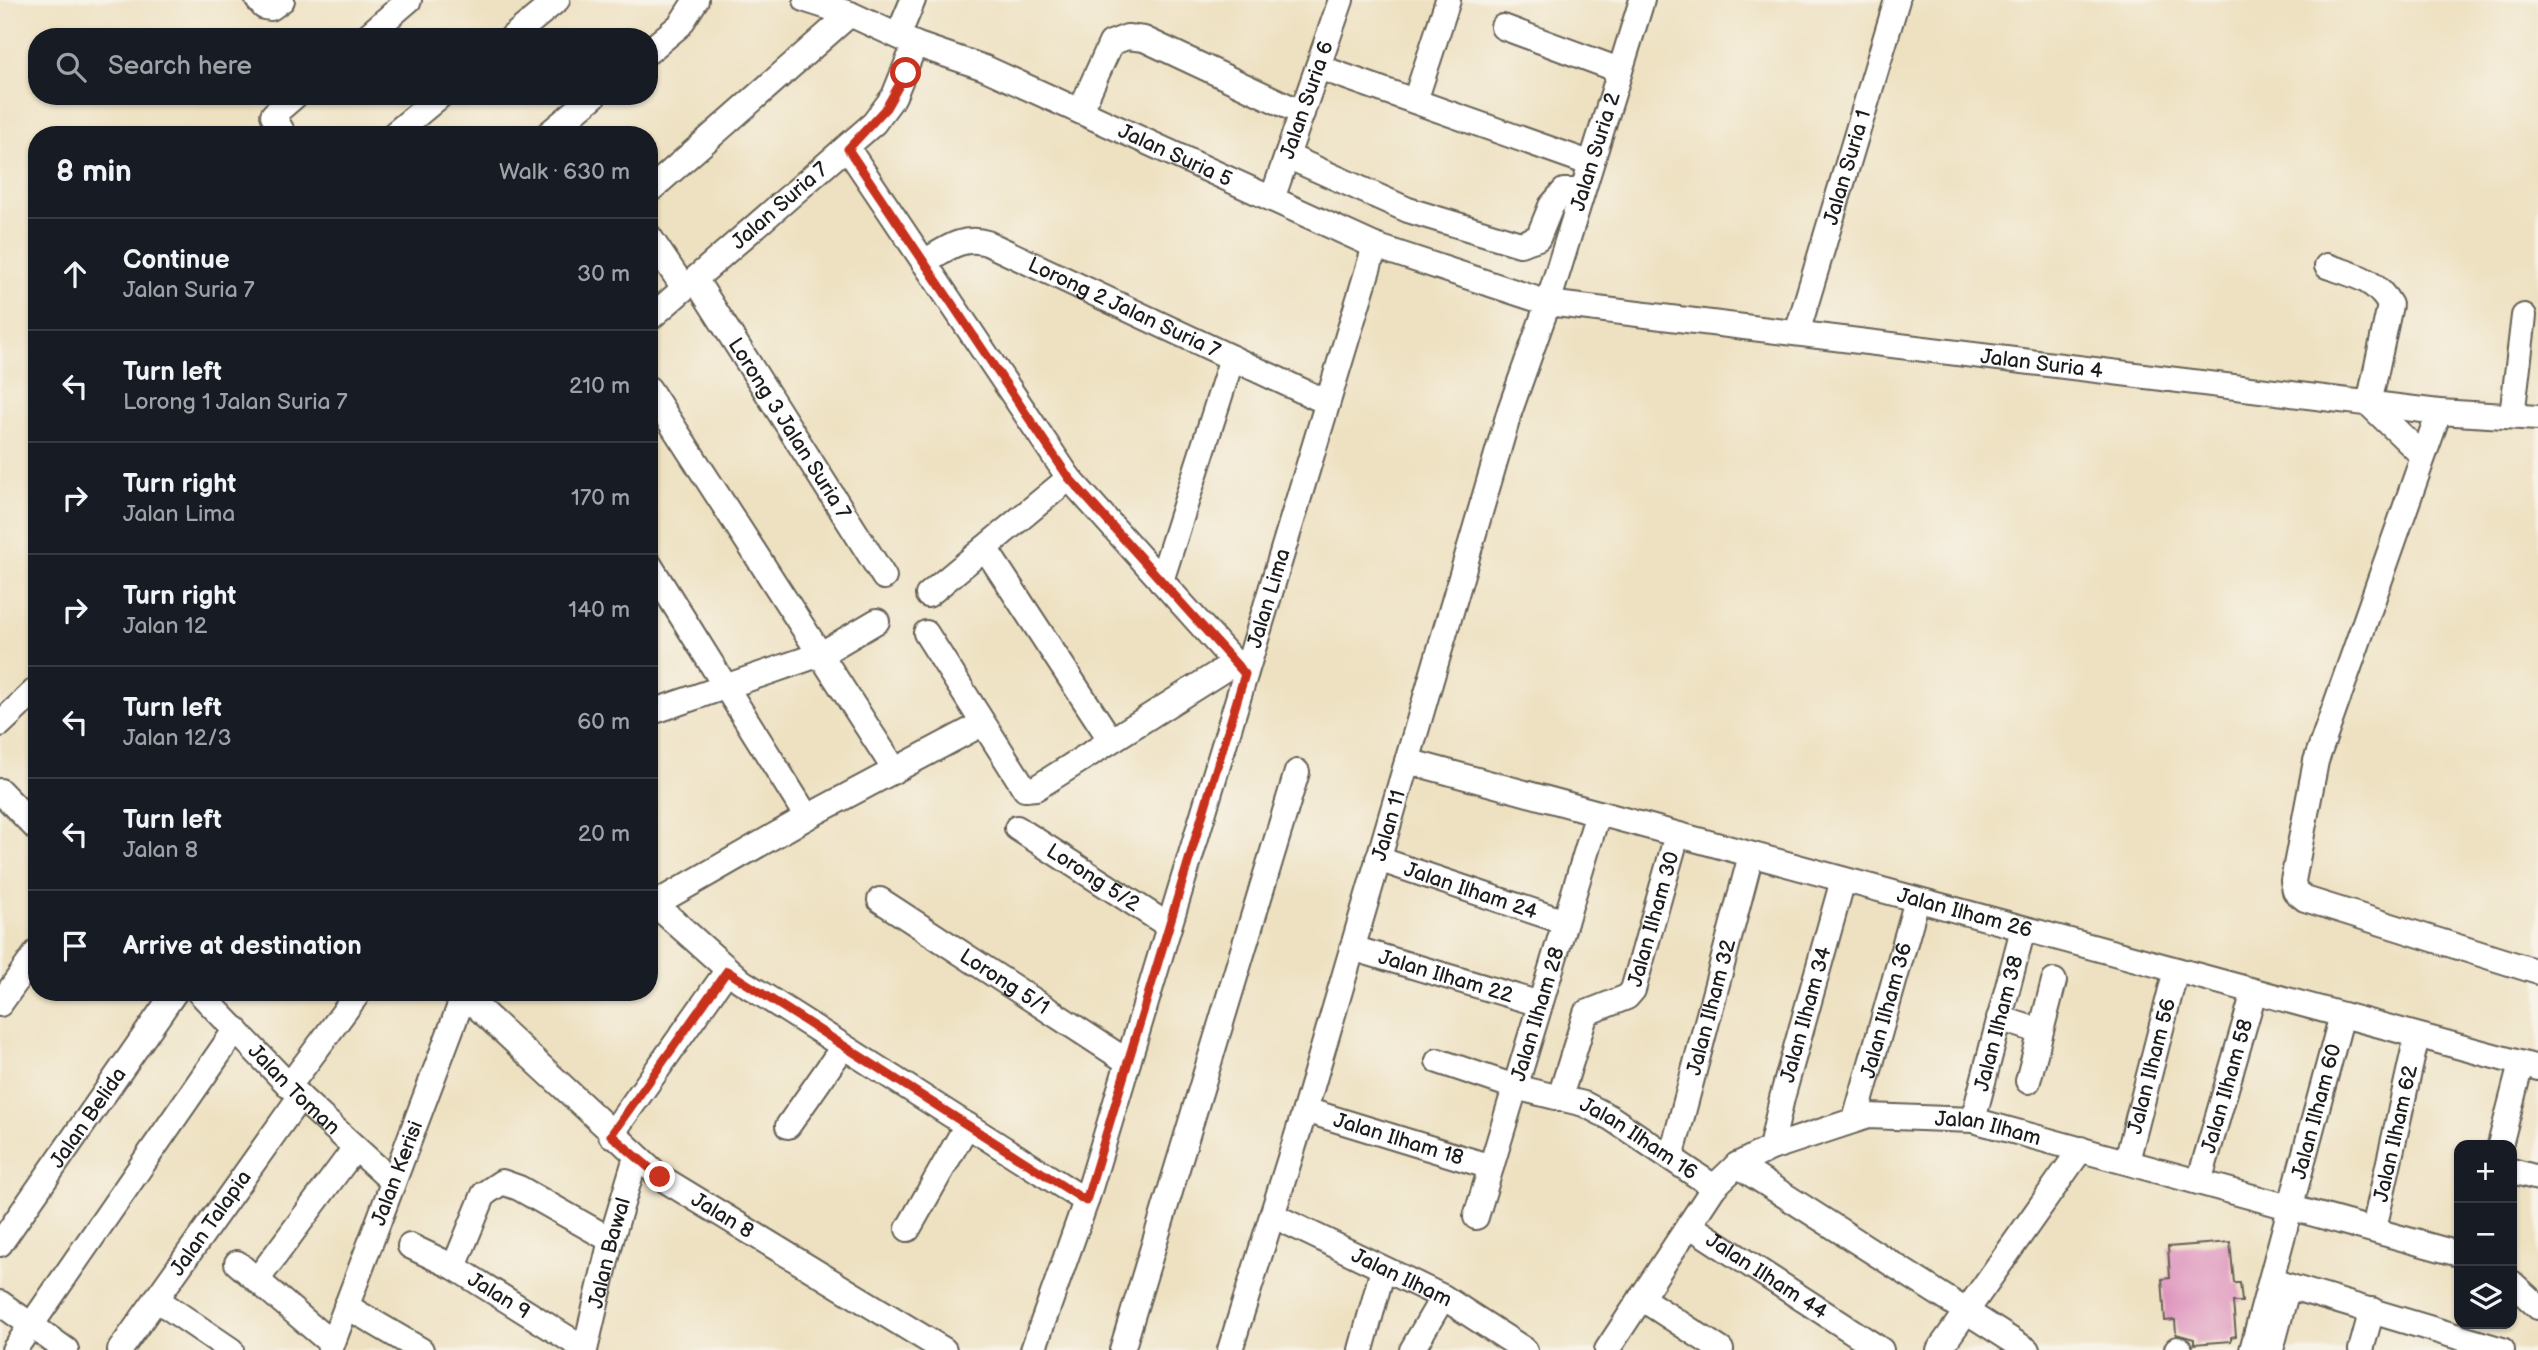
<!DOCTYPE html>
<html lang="en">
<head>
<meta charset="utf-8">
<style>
  :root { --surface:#171b24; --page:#20242c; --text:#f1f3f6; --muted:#9ea1a6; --line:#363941 }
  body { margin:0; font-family:"Balsamiq Sans",sans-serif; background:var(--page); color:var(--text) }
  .controls { position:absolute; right:21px; bottom:21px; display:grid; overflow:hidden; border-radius:14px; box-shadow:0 2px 5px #0004 }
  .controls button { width:63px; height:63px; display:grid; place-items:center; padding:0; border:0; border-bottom:2px solid var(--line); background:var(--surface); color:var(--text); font:35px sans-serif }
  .stop { position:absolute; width:21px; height:21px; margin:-16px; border:5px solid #c8321e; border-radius:50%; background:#fff }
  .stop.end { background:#c8321e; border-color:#fff; box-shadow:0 2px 7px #0008 }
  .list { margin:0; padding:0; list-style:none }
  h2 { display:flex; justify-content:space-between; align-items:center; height:91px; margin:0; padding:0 28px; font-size:30px }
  h2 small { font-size:23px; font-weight:400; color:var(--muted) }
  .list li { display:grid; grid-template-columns:46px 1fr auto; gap:21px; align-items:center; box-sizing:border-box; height:112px; padding:0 28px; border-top:2px solid var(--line) }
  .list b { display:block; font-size:26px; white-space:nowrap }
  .list p { margin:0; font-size:23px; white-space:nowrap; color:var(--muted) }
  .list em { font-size:23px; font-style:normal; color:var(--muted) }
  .icon { flex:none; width:38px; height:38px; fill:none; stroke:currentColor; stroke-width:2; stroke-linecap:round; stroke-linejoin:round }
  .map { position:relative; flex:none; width:2538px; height:1350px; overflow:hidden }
  .search { position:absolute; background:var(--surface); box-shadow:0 2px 5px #0004; left:28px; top:28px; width:630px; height:77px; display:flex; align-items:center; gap:18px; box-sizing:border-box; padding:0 24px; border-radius:28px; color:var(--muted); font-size:26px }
  .panel { position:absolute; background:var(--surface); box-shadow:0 2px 5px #0004; left:28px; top:126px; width:630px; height:875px; border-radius:28px }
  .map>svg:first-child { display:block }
  .building { fill:#de91bc }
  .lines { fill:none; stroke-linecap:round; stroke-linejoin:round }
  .minor-casing { stroke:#666156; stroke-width:28 }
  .minor { stroke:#fff; stroke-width:24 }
  .route { stroke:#c8321e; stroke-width:9 }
  .labels { text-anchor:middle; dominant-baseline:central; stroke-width:7; stroke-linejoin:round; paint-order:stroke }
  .street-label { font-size:21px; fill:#1c1c1c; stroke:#f7f3e8 }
</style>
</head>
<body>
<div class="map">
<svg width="2538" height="1350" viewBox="0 0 2538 1350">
  <rect width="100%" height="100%" fill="#f7f3e8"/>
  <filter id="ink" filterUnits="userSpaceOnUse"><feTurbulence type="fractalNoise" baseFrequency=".0143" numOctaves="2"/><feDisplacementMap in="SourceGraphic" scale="14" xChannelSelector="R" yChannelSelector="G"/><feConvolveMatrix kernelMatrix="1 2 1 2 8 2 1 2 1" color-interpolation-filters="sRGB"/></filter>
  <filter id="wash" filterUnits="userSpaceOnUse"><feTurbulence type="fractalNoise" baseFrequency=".00686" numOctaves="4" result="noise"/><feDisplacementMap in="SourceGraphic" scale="28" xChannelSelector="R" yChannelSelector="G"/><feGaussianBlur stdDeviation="1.57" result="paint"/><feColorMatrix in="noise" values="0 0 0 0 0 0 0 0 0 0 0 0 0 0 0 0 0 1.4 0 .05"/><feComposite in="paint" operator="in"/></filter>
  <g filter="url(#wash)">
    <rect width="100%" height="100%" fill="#eee1c1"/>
    <g id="blocks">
      <path class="building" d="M2230 1242 2234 1283H2240L2242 1302H2233L2236 1336 2231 1337V1341L2194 1344V1339L2176 1334 2175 1320 2165 1321 2162 1279 2170 1278 2168 1247Z"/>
    </g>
  </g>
  <g filter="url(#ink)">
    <use href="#blocks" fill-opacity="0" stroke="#666156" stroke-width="2"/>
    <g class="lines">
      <defs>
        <g id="minor">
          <path d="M258 0 264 7 271 8 282 0"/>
          <path id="s1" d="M806 0 850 14 915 44 985 68 1375 246 1548 303 2439 412 2538 418"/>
          <path d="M1503 27 1619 70"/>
          <path d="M898 36 913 0"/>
          <path d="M366 37 409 0"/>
          <path d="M512 37 557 0"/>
          <path d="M649 51 680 25 696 0"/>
          <path d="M1318 67 1589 163"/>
          <path d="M1415 101 1448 0"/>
          <path d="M1080 111 1111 43 1127 37 1144 39 1302 113"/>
          <path d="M284 135 273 115 295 96"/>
          <path d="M393 135 440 96"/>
          <path d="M547 135 594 96"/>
          <path d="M848 149 1069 478 1245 674"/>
          <path d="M1287 156 1408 210 1520 244 1538 238 1551 206 1564 191H1580"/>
          <path d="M649 191 850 14"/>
          <path id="s2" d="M1272 199 1341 0"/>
          <path d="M649 236 684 288"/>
          <path id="s3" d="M924 262C945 250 962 235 987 243L1326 402"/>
          <path d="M2327 266C2353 275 2376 279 2390 305L2369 404 2423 456"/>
          <path id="s4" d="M695 279 884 577"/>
          <path id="s5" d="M649 319 874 123 894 96 915 44"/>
          <path id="s6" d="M1797 333 1897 0"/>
          <path d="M649 389 895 770"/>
          <path d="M2439 412 2316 761 2293 881 2295 891 2305 899 2538 972"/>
          <path d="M2512 416 2524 316"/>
          <path d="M985 548 1110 739"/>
          <path d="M649 564 807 817"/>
          <path d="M1161 581 1232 358"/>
          <path d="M928 595 1069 478"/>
          <path d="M926 633 1025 789 1036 788 1234 663"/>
          <path d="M649 713 821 654 877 621"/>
          <path d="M0 724 37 689"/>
          <path id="s7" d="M1407 761 2538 1068"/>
          <path d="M0 791 37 829"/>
          <path id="s8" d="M1017 828 1169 926"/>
          <path id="s9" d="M1378 859 1565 922"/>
          <path d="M649 899 741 981 1086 1201"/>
          <path id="s10" d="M880 900 1128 1062"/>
          <path d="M655 904 807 817 982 724"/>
          <path id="s11" d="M1352 948 1540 1004"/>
          <path id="s12" d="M199 992 300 1097 393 1182"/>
          <path id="s13" d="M461 992 660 1177 944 1350"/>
          <path d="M0 1004 37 952"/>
          <path d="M1999 1018 2039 1031"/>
          <path id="s14" d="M1438 1061 1515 1087 1584 1104 1611 1118 1714 1187"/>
          <path d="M2028 1081 2054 981"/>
          <path d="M289 1086 359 992"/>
          <path id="s15" d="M1560 1097 1586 1013 1627 997 1633 990 1677 835"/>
          <path id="s16" d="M1305 1110 1491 1167"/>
          <path id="s17" d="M1855 1120 1917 900"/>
          <path id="s18" d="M1973 1120 2023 929"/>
          <path d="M788 1126 843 1047"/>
          <path d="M611 1135 727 971"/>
          <path d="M2500 1145 2521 1064"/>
          <path id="s19" d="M1771 1148 1782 1098 1843 880"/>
          <path id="s20" d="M1671 1158 1751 855"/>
          <path id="s21" d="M2127 1161 2176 970"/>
          <path d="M1737 1165 2027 1350"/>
          <path d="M2512 1171 2538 1178"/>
          <path id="s22" d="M2199 1182 2254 992"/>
          <path id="s23" d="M1272 1215 1443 1297 1525 1350"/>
          <path id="s24" d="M1476 1217 1598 813"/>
          <path id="s25" d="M1689 1225 1881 1350"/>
          <path d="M908 1229 967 1125"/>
          <path id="s26" d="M2374 1229 2417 1036"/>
          <path id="s27" d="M0 1244 175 992"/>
          <path id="s28" d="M410 1246 454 1267 585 1349"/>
          <path d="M237 1263 332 1344"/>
          <path d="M454 1267 484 1194 502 1182 519 1188 611 1240"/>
          <path d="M257 1280 355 1148"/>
          <path d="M2271 1281 2502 1350"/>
          <path d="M2512 1283 2538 1307"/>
          <path d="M1641 1298 1721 1350"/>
          <path d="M156 1299 231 1350"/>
          <path d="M0 1303 66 1350"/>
          <path d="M346 1306 421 1350"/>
          <path d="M2177 1349 2180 1350"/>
          <path d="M14 1350 236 1029"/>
          <path id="s29" d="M120 1350 300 1097"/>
          <path id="s30" d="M330 1350 465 992"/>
          <path id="s31" d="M585 1350 611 1240 636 1157"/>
          <path id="s32" d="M1033 1350 1086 1201 1375 246"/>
          <path d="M1122 1350 1297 772"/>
          <path id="s33" d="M1230 1350 1305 1110 1510 410 1548 303 1642 0"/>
          <path d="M1361 1350 1383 1269"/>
          <path d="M1412 1350 1443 1297"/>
          <path id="s34" d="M1607 1350 1714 1187 1737 1165 1771 1148 1868 1116 1973 1120 2459 1254"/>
          <path d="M1939 1350 2081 1149"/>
          <path id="s35" d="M2252 1350 2342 1015"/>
          <path d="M2271 1350 2288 1286"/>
          <path d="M2361 1350 2372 1310"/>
        </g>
      </defs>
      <use href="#minor" class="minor-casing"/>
      <use href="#minor" class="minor"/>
    </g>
  </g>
  <g class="lines" filter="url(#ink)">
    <path class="route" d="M660 1177 611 1135 727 971 1086 1201 1245 674 1069 478 848 149 886 108 906 73"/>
  </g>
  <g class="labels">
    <g class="street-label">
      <text stroke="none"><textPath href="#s2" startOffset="105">Jalan Suria 6</textPath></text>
      <text stroke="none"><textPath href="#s33" startOffset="1253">Jalan Suria 2</textPath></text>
      <text stroke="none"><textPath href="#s1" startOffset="401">Jalan Suria 5</textPath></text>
      <text stroke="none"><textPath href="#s6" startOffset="173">Jalan Suria 1</textPath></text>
      <text stroke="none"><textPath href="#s5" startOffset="173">Jalan Suria 7</textPath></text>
      <text stroke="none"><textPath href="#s3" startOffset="220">Lorong 2 Jalan Suria 7</textPath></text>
      <text stroke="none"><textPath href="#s1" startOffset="1300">Jalan Suria 4</textPath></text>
      <text stroke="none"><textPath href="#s4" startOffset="177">Lorong 3 Jalan Suria 7</textPath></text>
      <text stroke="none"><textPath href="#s32" startOffset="788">Jalan Lima</textPath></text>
      <text stroke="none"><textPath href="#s33" startOffset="548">Jalan 11</textPath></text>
      <text stroke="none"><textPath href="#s8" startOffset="91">Lorong 5/2</textPath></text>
      <text stroke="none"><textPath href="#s9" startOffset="98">Jalan Ilham 24</textPath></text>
      <text stroke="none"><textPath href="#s7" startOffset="578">Jalan Ilham 26</textPath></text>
      <text stroke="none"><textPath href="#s15" startOffset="215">Jalan Ilham 30</textPath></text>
      <text stroke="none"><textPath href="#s11" startOffset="98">Jalan Ilham 22</textPath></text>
      <text stroke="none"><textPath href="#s10" startOffset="149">Lorong 5/1</textPath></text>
      <text stroke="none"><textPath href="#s20" startOffset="156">Jalan Ilham 32</textPath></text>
      <text stroke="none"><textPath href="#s17" startOffset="114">Jalan Ilham 36</textPath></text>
      <text stroke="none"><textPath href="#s19" startOffset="138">Jalan Ilham 34</textPath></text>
      <text stroke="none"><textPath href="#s24" startOffset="212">Jalan Ilham 28</textPath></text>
      <text stroke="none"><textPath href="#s18" startOffset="100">Jalan Ilham 38</textPath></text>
      <text stroke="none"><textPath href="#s21" startOffset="98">Jalan Ilham 56</textPath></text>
      <text stroke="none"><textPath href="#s22" startOffset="100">Jalan Ilham 58</textPath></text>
      <text stroke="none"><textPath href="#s12" startOffset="136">Jalan Toman</textPath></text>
      <text stroke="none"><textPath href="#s35" startOffset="247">Jalan Ilham 60</textPath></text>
      <text stroke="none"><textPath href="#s27" startOffset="154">Jalan Belida</textPath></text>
      <text stroke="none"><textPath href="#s34" startOffset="488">Jalan Ilham</textPath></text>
      <text stroke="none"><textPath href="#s26" startOffset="98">Jalan Ilham 62</textPath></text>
      <text stroke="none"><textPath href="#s16" startOffset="98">Jalan Ilham 18</textPath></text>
      <text stroke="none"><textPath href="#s14" startOffset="217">Jalan Ilham 16</textPath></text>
      <text stroke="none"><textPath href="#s30" startOffset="189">Jalan Kerisi</textPath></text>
      <text stroke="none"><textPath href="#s13" startOffset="345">Jalan 8</textPath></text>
      <text stroke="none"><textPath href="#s29" startOffset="156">Jalan Talapia</textPath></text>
      <text stroke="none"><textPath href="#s31" startOffset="100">Jalan Bawal</textPath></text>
      <text stroke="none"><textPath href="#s25" startOffset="93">Jalan Ilham 44</textPath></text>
      <text stroke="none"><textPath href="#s23" startOffset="144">Jalan Ilham</textPath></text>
      <text stroke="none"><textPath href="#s28" startOffset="102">Jalan 9</textPath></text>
    </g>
  </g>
</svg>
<div class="controls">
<button>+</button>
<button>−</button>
<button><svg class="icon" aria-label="layers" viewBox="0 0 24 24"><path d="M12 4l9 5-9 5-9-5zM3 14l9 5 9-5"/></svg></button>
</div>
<div class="stop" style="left:906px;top:73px"></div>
<div class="stop end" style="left:660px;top:1177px"></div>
<div class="search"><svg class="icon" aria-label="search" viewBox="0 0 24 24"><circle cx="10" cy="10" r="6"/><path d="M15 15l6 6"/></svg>Search here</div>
<section class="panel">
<h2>8 min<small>Walk · 630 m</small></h2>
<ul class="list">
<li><svg class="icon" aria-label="ahead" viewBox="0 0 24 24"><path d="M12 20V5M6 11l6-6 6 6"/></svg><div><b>Continue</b><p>Jalan Suria 7</p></div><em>30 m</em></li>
<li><svg class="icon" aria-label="left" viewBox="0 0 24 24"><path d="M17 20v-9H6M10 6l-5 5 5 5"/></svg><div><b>Turn left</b><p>Lorong 1 Jalan Suria 7</p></div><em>210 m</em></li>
<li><svg class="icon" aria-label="right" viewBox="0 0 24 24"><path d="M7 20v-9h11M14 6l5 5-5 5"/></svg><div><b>Turn right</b><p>Jalan Lima</p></div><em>170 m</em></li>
<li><svg class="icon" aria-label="right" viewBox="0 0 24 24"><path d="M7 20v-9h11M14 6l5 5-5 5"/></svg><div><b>Turn right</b><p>Jalan 12</p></div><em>140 m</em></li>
<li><svg class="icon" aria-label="left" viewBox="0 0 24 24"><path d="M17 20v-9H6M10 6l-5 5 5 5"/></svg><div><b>Turn left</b><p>Jalan 12/3</p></div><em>60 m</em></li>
<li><svg class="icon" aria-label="left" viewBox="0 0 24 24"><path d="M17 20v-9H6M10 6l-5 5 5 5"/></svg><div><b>Turn left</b><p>Jalan 8</p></div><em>20 m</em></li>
<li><svg class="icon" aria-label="arrive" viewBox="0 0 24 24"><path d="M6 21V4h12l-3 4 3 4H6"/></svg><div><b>Arrive at destination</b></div></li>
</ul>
</section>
</div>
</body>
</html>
